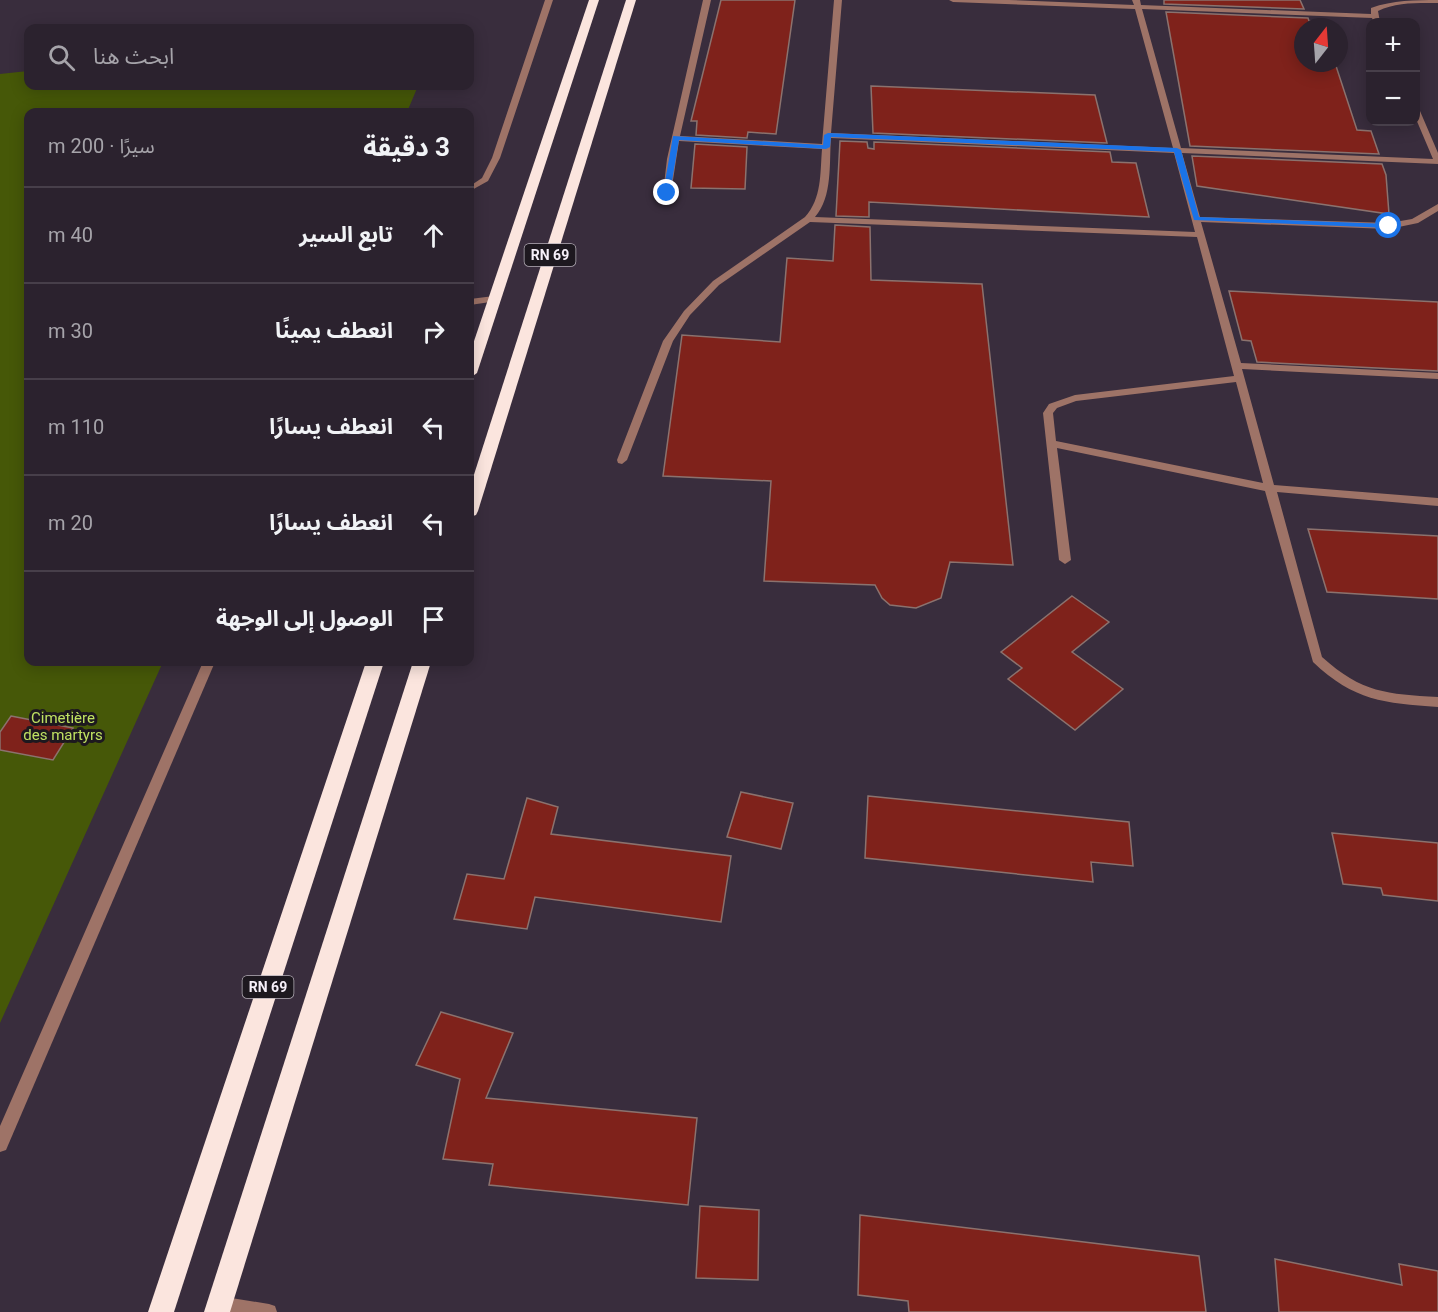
<!DOCTYPE html>
<html lang="ar">
<head>
<meta charset="utf-8">
<style>
  :root { --surface:#2b222e; --page:#332a36; --text:#f1f3f6; --muted:#a6a4aa; --line:#473f4a }
  body { margin:0; font-family:Roboto,"Noto Sans Arabic",sans-serif; background:var(--page); color:var(--text); direction:rtl }
  .controls { position:absolute; right:18px; top:18px; display:grid; overflow:hidden; border-radius:12px; box-shadow:0 3px 15px #0003 }
  .controls button { width:54px; height:54px; display:grid; place-items:center; padding:0; border:0; border-bottom:2px solid var(--line); background:var(--surface); color:var(--text); font:30px sans-serif }
  .compass { position:absolute; left:1294px; top:18px; width:54px; height:54px; border-radius:50%; background:var(--surface); box-shadow:0 3px 15px #0003; rotate:17deg }
  .stop { position:absolute; width:18px; height:18px; margin:-14px; border:4px solid #1a73e8; border-radius:50%; background:#fff }
  .stop.end { background:#1a73e8; border-color:#fff; box-shadow:0 2px 6px #0008 }
  .list { margin:0; padding:0; list-style:none }
  h2 { display:flex; justify-content:space-between; align-items:center; height:78px; margin:0; padding:0 24px; font-size:26px }
  h2 small { font-size:20px; font-weight:400; color:var(--muted) }
  .list li { display:grid; grid-template-columns:39px 1fr auto; gap:18px; align-items:center; box-sizing:border-box; height:96px; padding:0 24px; border-top:2px solid var(--line) }
  .list b { display:block; font-size:22px; white-space:nowrap }
  .list em { font-size:20px; font-style:normal; color:var(--muted) }
  .icon { flex:none; width:33px; height:33px; fill:none; stroke:currentColor; stroke-width:2; stroke-linecap:round; stroke-linejoin:round }
  .map { position:relative; flex:none; width:1438px; height:1312px; overflow:hidden; direction:ltr }
  .search { position:absolute; background:var(--surface); box-shadow:0 3px 15px #0003; left:24px; top:24px; width:450px; height:66px; display:flex; align-items:center; gap:15px; box-sizing:border-box; padding:0 21px; border-radius:12px; color:var(--muted); font-size:22px }
  .panel { position:absolute; background:var(--surface); box-shadow:0 3px 15px #0003; left:24px; top:108px; width:450px; height:558px; border-radius:12px; direction:rtl }
  .map>svg:first-child { display:block }
  .green { fill:#465808 }
  .building { fill:#7f221b; stroke:#8b726e; stroke-width:1.5 }
  .lines { fill:none; stroke-linecap:round; stroke-linejoin:round }
  .lane { fill:#9e7367; fill-rule:evenodd }
  .highway { fill:#fbe5de; fill-rule:evenodd }
  .route { fill:#1a73e8 }
  .labels { text-anchor:middle; dominant-baseline:central; stroke-width:6; stroke-linejoin:round; paint-order:stroke }
  .shield { fill:#1d181f; stroke:#b5aeb8; stroke-width:1.5 }
  .shield-label { font-size:14px; font-weight:bold; fill:#f6eff9 }
  .park-label { font-size:15px; fill:#bfe162; stroke:#1d181f }
</style>
</head>
<body>
<div class="map">
<svg width="1438" height="1312" viewBox="0 0 1438 1312">
  <rect width="100%" height="100%" fill="#392d3d"/>
  <path class="green" d="M28 71V86H418L407 112H28V662H163L0 1023V74Z"/>
  <g class="building">
    <path d="M721 0H795L776 134 748 132 747 138 696 135 697 121H691Z"/>
    <path d="M1164 0H1300L1304 9 1164 4Z"/>
    <path d="M1166 12 1308 18 1309 21 1321 22 1323 27H1303V63H1335L1357 130 1371 131 1379 154 1190 146Z"/>
    <path d="M871 86 1095 95 1107 143 873 133Z"/>
    <path d="M840 141 867 142 868 148 874 149V142L1110 152 1112 162 1136 163 1149 217 869 202V217L836 216Z"/>
    <path d="M695 144 747 147 745 189 691 188Z"/>
    <path d="M1192 156 1382 164 1386 175 1389 214 1197 186Z"/>
    <path d="M835 225 870 227 871 280 982 284 1013 565 950 562 941 598 916 608 890 605 882 598 875 585 764 581 771 481 663 476 682 335 780 342 787 258 833 261Z"/>
    <path d="M1229 291 1438 302V371L1257 362 1251 341 1242 340Z"/>
    <path d="M1308 529 1438 536V599L1327 592Z"/>
    <path d="M1072 596 1109 622 1072 652 1123 689 1075 730 1008 679 1022 668 1001 652Z"/>
    <path d="M11 716 73 728 53 760 0 750V732Z"/>
    <path d="M741 792 793 803 781 849 727 837Z"/>
    <path d="M868 796 1129 822 1133 866 1091 862 1093 882 865 858Z"/>
    <path d="M527 798 558 807 551 834 731 856 721 922 535 897 527 929 454 919 467 874 504 879Z"/>
    <path d="M1332 833 1438 843V901L1383 895 1381 888 1343 884Z"/>
    <path d="M441 1012 513 1033 486 1098 697 1118 688 1205 489 1185 493 1164 443 1159 460 1079 416 1065Z"/>
    <path d="M700 1206 759 1210 758 1280 696 1278Z"/>
    <path d="M860 1215 1199 1256 1206 1312H909L908 1301 858 1295Z"/>
    <path d="M1275 1259 1402 1285 1399 1264 1438 1271V1312H1279Z"/>
  </g>
  <g class="lines">
    <g class="lane">
      <path d="M545 0H553L500 158 488 181 470 191V186L482 178 492 158Z"/>
      <path d="M703 0H711L680 136 822 144 834 0H842L831 133 1173 148 1135 9 953 2 949 0H1009L1134 5 1132 0H1140L1141 5 1371 14V8C1393 0 1415 0 1438 0V3C1418 3 1396 2 1378 11L1380 22H1374L1372 18 1142 9 1181 148 1433 159 1416 119V109L1420 111 1438 153V164L1182 153 1200 217 1389 223 1412 219 1438 204V211L1418 223 1389 229 1201 222 1241 363 1438 373V379L1242 369 1274 485 1438 498V506L1277 492 1322 657C1362 693 1387 694 1438 697V707C1384 703 1354 701 1313 662L1265 491 1057 448 1071 560 1065 564 1059 560 1043 413 1049 404 1075 395 1234 376 1197 237 810 222 719 285 690 315 673 341 627 460 622 464 618 463 617 460 663 341 684 311 713 281 805 217C822 198 820 174 822 149L679 141 671 193 667 196 663 193 667 159ZM831 138 1174 153 1195 232 815 217C833 197 829 162 831 138ZM1236 382 1263 483 1056 441 1053 413 1057 408 1076 401Z"/>
      <path d="M494 296 499 299 497 301 470 305V299Z"/>
      <path d="M203 662H215L6 1150 0 1152V1126Z"/>
      <path d="M219 1296 269 1304 275 1306 277 1312H218L213 1310 211 1304 213 1298Z"/>
    </g>
    <g class="highway">
      <path d="M589 0H599L477 373 470 378V353Z"/>
      <path d="M626 0H636L478 511 476 515 470 517V487Z"/>
      <path d="M366 662H384L174 1312H148Z"/>
      <path d="M413 662H431L230 1312H204Z"/>
    </g>
  </g>
  <path class="route" d="M828 133 1177 148 1181 150 1199 217 1389 224 1393 226 1389 228 1194 220 1174 152 831 137 830 147 826 149 679 140 670 193 667 195 663 193 673 136 823 145 824 135Z"/>
  <g class="labels">
    <g class="shield">
      <rect x="524.5" y="244" width="51" height="22" rx="4.5"/>
      <rect x="242.5" y="976" width="51" height="22" rx="4.5"/>
    </g>
    <g class="shield-label">
      <text x="550" y="255">RN 69</text>
      <text x="268" y="987">RN 69</text>
    </g>
    <g class="park-label">
      <text x="63" y="718">Cimetière<tspan x="63" dy="17">des martyrs</tspan></text>
    </g>
  </g>
</svg>
<div class="controls">
<button>+</button>
<button>−</button>
</div>
<svg class="compass" viewBox="-18 -18 36 36"><path d="M0-13l5 13h-10z" fill="#e53935"/><path d="M0 13l5-13h-10z" fill="#a6a4aa"/></svg>
<div class="stop" style="left:1389px;top:226px"></div>
<div class="stop end" style="left:667px;top:193px"></div>
<div class="search"><svg class="icon" aria-label="search" viewBox="0 0 24 24"><circle cx="10" cy="10" r="6"/><path d="M15 15l6 6"/></svg>ابحث هنا</div>
<section class="panel">
<h2>3 دقيقة<small>سيرًا · 200 m</small></h2>
<ul class="list">
<li><svg class="icon" aria-label="ahead" viewBox="0 0 24 24"><path d="M12 20V5M6 11l6-6 6 6"/></svg><div><b>تابع السير</b></div><em>40 m</em></li>
<li><svg class="icon" aria-label="right" viewBox="0 0 24 24"><path d="M7 20v-9h11M14 6l5 5-5 5"/></svg><div><b>انعطف يمينًا</b></div><em>30 m</em></li>
<li><svg class="icon" aria-label="left" viewBox="0 0 24 24"><path d="M17 20v-9H6M10 6l-5 5 5 5"/></svg><div><b>انعطف يسارًا</b></div><em>110 m</em></li>
<li><svg class="icon" aria-label="left" viewBox="0 0 24 24"><path d="M17 20v-9H6M10 6l-5 5 5 5"/></svg><div><b>انعطف يسارًا</b></div><em>20 m</em></li>
<li><svg class="icon" aria-label="arrive" viewBox="0 0 24 24"><path d="M6 21V4h12l-3 4 3 4H6"/></svg><div><b>الوصول إلى الوجهة</b></div></li>
</ul>
</section>
</div>
</body>
</html>
